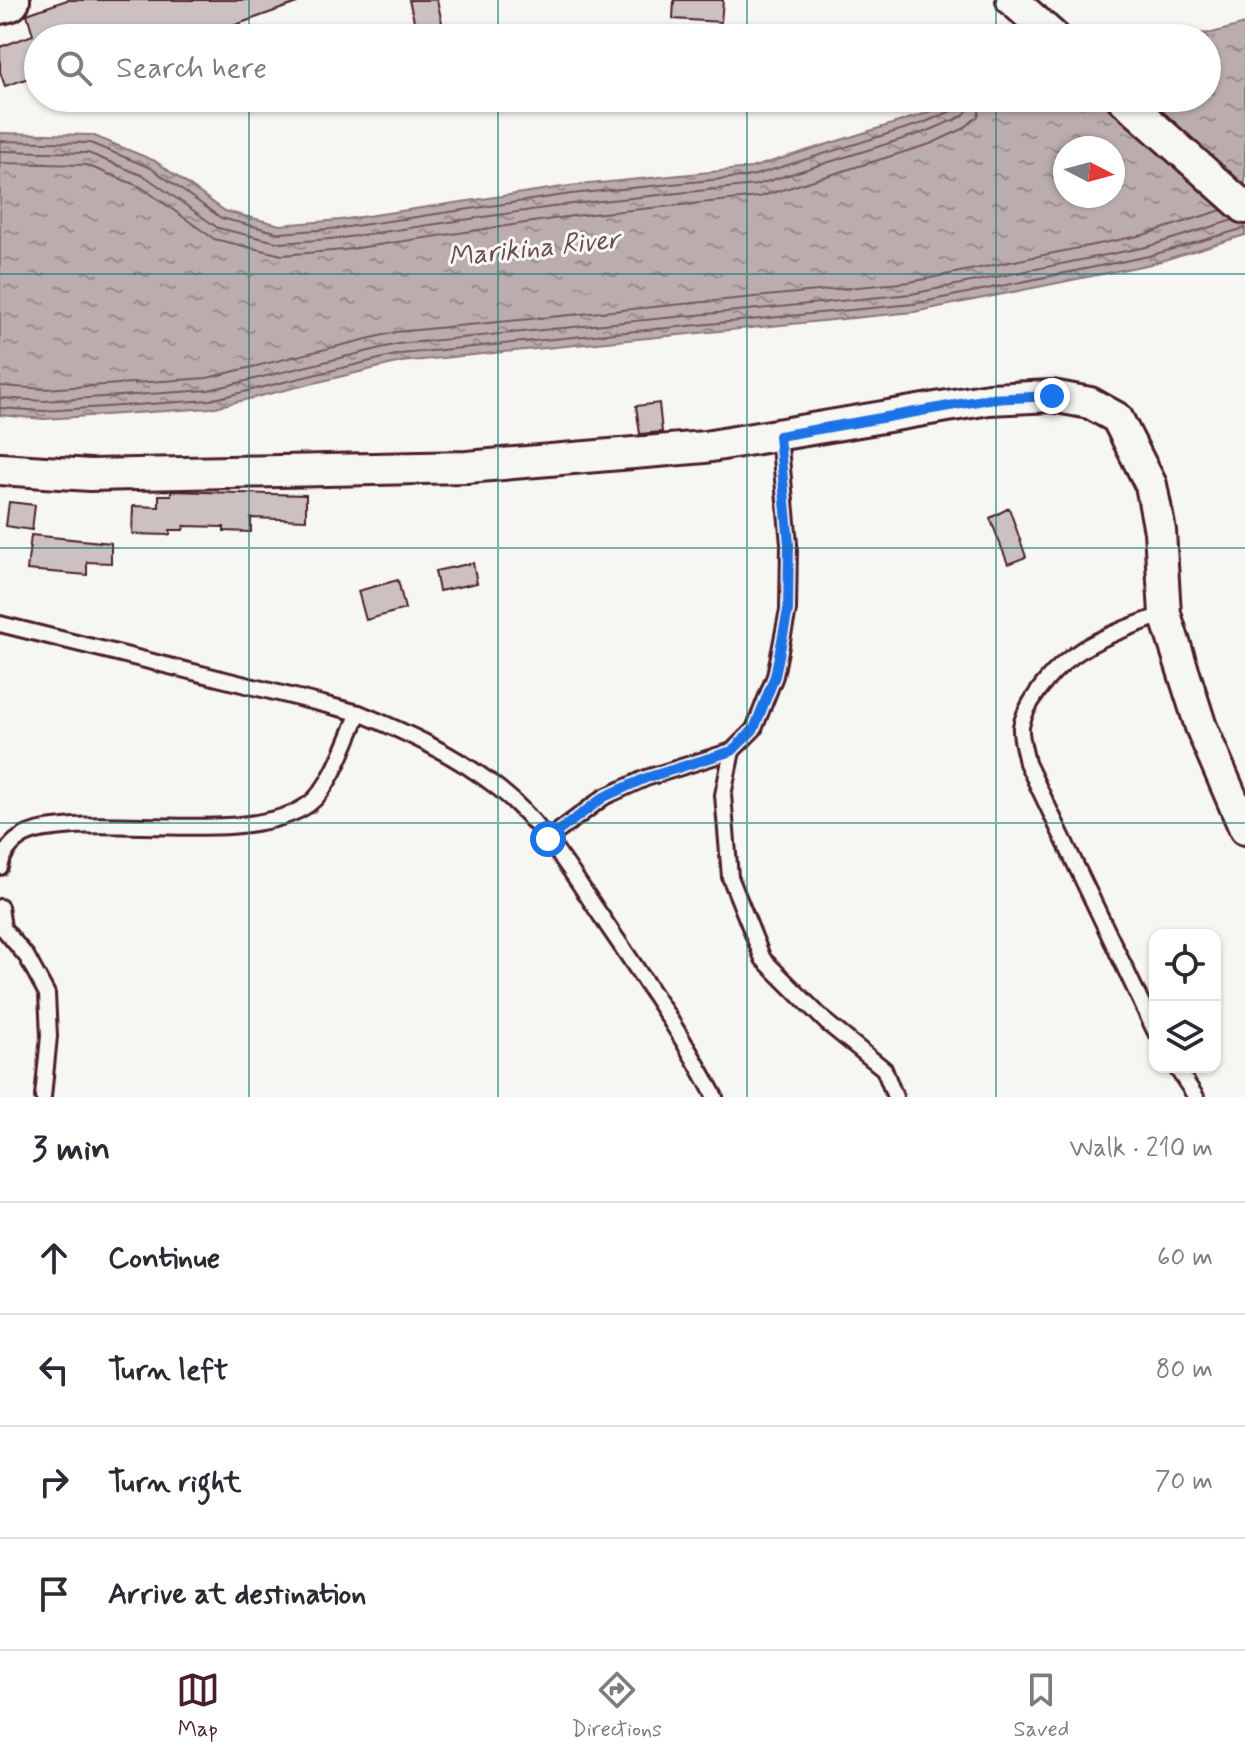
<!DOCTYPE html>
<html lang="en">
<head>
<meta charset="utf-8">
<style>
  :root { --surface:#fff; --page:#f7f7f7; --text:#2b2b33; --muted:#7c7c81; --line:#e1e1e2; --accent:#4a1f2b }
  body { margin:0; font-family:Mynerve,sans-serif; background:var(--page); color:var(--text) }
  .controls { position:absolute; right:24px; bottom:24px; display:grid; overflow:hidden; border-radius:16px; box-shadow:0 2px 6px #0004 }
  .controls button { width:72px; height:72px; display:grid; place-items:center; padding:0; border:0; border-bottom:2px solid var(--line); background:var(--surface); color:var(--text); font:40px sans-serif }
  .compass { position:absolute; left:1053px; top:136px; width:72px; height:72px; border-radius:50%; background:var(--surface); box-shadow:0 2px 6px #0004; rotate:96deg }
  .stop { position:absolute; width:24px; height:24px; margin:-18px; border:6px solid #1a73e8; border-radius:50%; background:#fff }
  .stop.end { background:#1a73e8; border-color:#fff; box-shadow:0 2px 8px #0008 }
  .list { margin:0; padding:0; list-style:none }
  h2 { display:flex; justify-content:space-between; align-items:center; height:104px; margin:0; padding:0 32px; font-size:34px }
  h2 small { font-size:26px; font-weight:400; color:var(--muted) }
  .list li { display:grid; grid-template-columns:52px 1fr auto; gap:24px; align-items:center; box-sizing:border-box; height:112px; padding:0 32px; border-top:2px solid var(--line) }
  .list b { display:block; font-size:30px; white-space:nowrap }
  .list em { font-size:26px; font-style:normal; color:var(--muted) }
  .icon { flex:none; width:44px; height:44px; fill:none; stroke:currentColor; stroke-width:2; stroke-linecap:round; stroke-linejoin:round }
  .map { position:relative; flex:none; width:1245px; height:1097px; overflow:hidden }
  .search { position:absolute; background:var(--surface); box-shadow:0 2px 6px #0004; left:24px; right:24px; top:24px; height:88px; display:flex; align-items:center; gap:20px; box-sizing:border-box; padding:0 28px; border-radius:44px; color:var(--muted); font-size:30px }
  .sheet { height:552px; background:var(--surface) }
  nav { display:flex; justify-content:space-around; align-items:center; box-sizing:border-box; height:112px; border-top:2px solid var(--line); background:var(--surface); font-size:22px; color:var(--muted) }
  nav a { display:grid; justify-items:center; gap:4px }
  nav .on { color:var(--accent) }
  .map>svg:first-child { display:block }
  .water { fill:url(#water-ripples); stroke:#8e747a; stroke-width:2; fill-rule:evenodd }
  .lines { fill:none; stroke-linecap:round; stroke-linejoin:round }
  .shore { stroke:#77585f; stroke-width:2 }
  .building { fill:#ccc1c0; stroke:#4a1f2b; stroke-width:2 }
  .lane-casing { stroke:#4a1f2b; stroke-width:20 }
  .street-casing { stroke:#4a1f2b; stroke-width:36 }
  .secondary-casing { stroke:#4a1f2b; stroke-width:48 }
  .lane { stroke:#f6f6f2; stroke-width:14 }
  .street { stroke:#f6f6f2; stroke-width:30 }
  .secondary { stroke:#f6f6f2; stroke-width:42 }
  .route { stroke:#1a73e8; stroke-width:10 }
  .grid { fill:none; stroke:#0f766e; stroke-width:2; stroke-opacity:0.55 }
  .labels { text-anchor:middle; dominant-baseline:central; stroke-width:6; stroke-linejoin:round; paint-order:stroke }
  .water-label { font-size:28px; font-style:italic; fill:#6c4a52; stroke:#f6f6f2 }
</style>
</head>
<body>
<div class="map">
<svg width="1245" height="1097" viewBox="0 0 1245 1097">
  <defs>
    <pattern id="water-ripples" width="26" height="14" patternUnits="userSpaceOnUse" patternTransform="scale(2)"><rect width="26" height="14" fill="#bbadae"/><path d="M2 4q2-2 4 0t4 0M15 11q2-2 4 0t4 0" fill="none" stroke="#9a8c8e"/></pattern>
  </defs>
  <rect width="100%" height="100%" fill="#f6f6f2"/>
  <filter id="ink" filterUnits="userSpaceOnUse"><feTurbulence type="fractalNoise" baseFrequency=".0125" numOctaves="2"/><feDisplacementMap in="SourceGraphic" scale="16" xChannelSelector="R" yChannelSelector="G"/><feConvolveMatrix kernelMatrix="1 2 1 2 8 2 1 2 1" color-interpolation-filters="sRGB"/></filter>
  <g filter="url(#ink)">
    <path class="water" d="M1245 24V235L1151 264 914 312 401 362 211 408 44 419 0 415V133L92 135 155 161 225 211 280 225 340 220 569 186 751 168 921 115 961 98H1207V38H1108L1212 33ZM1065 148H1113V196H1065Z"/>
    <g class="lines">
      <g class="shore">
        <path d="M0 141 90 143 151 168 221 218 280 233 341 228 571 194 752 176 923 123 956 109 961 98"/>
        <path d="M0 151 88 153 146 177 218 228 281 243 342 238 572 204 756 185 928 131 963 116 969 108 971 98"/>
        <path d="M0 163 86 165 141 187 214 239 282 255 344 250 573 216 759 197 930 144 963 129 978 116 983 98"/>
        <path d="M0 386 45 389 207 378 396 332 910 282 1143 235 1222 210"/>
        <path d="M0 398 44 401 209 390 398 344 911 294 1146 247 1233 220"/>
        <path d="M0 408 44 411 210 400 400 354 913 304 1149 256 1245 228"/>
      </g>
    </g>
    <g class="building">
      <path d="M67 0H297V3L199 38H38V75L5 86 0 72V47L33 35 27 14Z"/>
      <path d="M409 0H437L443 27 417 33Z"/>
      <path d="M674 0H723L721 22 673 19Z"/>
      <path d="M659 403 662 432 640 434 636 406Z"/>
      <path d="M171 491 306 495V520L251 518V532L224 531V527L184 526 183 530H170V535L132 534 133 506 159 507V495H171Z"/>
      <path d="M9 502 35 505 32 530 6 526Z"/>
      <path d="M1009 508 1026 557 1008 564 990 518Z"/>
      <path d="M31 535 111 543V563L87 562V575L27 570Z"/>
      <path d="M473 563 477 583 439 591 435 571Z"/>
      <path d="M398 580 405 609 366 620 358 591Z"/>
    </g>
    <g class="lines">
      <defs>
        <g id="lane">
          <path d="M0 624 359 713C408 733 456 755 498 788 541 821 571 872 601 916 641 975 682 1034 715 1097"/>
          <path d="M732 751 723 795 730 877 763 959 827 1023 884 1069 895 1097"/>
          <path d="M548 839 604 797 646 778 732 751 754 729 775 676 788 610 789 544 779 436"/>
          <path d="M0 867C2 856 10 844 20 838 35 828 57 828 74 826 138 821 258 841 309 804 332 787 347 739 359 713"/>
          <path d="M0 907 3 928 27 957 47 994 49 1036 43 1097"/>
          <path d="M1155 1031 1027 763C1025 752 1020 737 1021 727 1023 714 1030 703 1037 693 1069 646 1113 633 1165 614"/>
          <path d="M1176 1067 1196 1097"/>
        </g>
        <g id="street">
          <path d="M1012 0 1055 38"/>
          <path d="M1122 98 1245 208"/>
          <path d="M0 469 90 475 467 467 705 447 989 399 1052 396 1090 403 1117 418 1151 485 1160 531 1165 614 1201 727 1245 829"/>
        </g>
        <path id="secondary" d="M0 2 8 0"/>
      </defs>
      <use href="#lane" class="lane-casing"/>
      <use href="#street" class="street-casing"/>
      <use href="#secondary" class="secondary-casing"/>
      <use href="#lane" class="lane"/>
      <use href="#street" class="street"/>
      <use href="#secondary" class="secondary"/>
    </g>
  </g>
  <g class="lines" filter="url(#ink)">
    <path class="route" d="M548 839 604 797 646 778 732 751 754 729 775 676 788 610 789 544 779 436 989 399 1052 396"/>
  </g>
  <path class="grid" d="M249 0V38M498 0V38M747 0V38M996 0V38M249 98V1097M498 98V1097M747 98V1097M996 98V1097M0 274H1245M0 548H1245M0 823H1245"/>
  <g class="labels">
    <g class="water-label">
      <text transform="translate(534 249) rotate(-6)">Marikina River</text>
    </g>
  </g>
</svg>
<div class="controls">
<button><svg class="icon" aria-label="locate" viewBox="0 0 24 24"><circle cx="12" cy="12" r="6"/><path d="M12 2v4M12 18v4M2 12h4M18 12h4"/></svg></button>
<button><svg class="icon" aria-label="layers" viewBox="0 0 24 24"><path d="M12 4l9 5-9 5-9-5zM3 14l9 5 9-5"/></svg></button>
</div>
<svg class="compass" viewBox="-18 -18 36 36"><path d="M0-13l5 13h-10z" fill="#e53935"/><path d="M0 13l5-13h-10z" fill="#7c7c81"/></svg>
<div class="stop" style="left:548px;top:839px"></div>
<div class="stop end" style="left:1052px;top:396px"></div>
<div class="search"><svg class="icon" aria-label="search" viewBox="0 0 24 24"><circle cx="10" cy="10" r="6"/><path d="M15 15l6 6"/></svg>Search here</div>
</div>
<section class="sheet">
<h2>3 min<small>Walk · 210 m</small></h2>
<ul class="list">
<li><svg class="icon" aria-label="ahead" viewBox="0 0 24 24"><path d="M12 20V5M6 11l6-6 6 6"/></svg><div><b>Continue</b></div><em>60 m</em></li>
<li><svg class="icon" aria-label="left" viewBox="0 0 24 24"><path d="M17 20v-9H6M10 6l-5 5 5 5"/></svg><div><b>Turn left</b></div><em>80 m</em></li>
<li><svg class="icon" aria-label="right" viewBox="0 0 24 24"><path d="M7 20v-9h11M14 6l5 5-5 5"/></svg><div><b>Turn right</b></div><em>70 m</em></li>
<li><svg class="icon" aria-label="arrive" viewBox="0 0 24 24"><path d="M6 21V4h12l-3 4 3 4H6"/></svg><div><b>Arrive at destination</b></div></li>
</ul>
</section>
<nav>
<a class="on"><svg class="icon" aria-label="map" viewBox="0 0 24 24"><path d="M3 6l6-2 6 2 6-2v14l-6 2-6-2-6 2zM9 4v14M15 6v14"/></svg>Map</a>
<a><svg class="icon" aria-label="directions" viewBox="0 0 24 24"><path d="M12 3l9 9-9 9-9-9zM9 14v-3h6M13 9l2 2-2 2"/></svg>Directions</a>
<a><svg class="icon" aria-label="saved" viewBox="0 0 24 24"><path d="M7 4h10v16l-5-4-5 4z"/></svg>Saved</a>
</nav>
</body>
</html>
